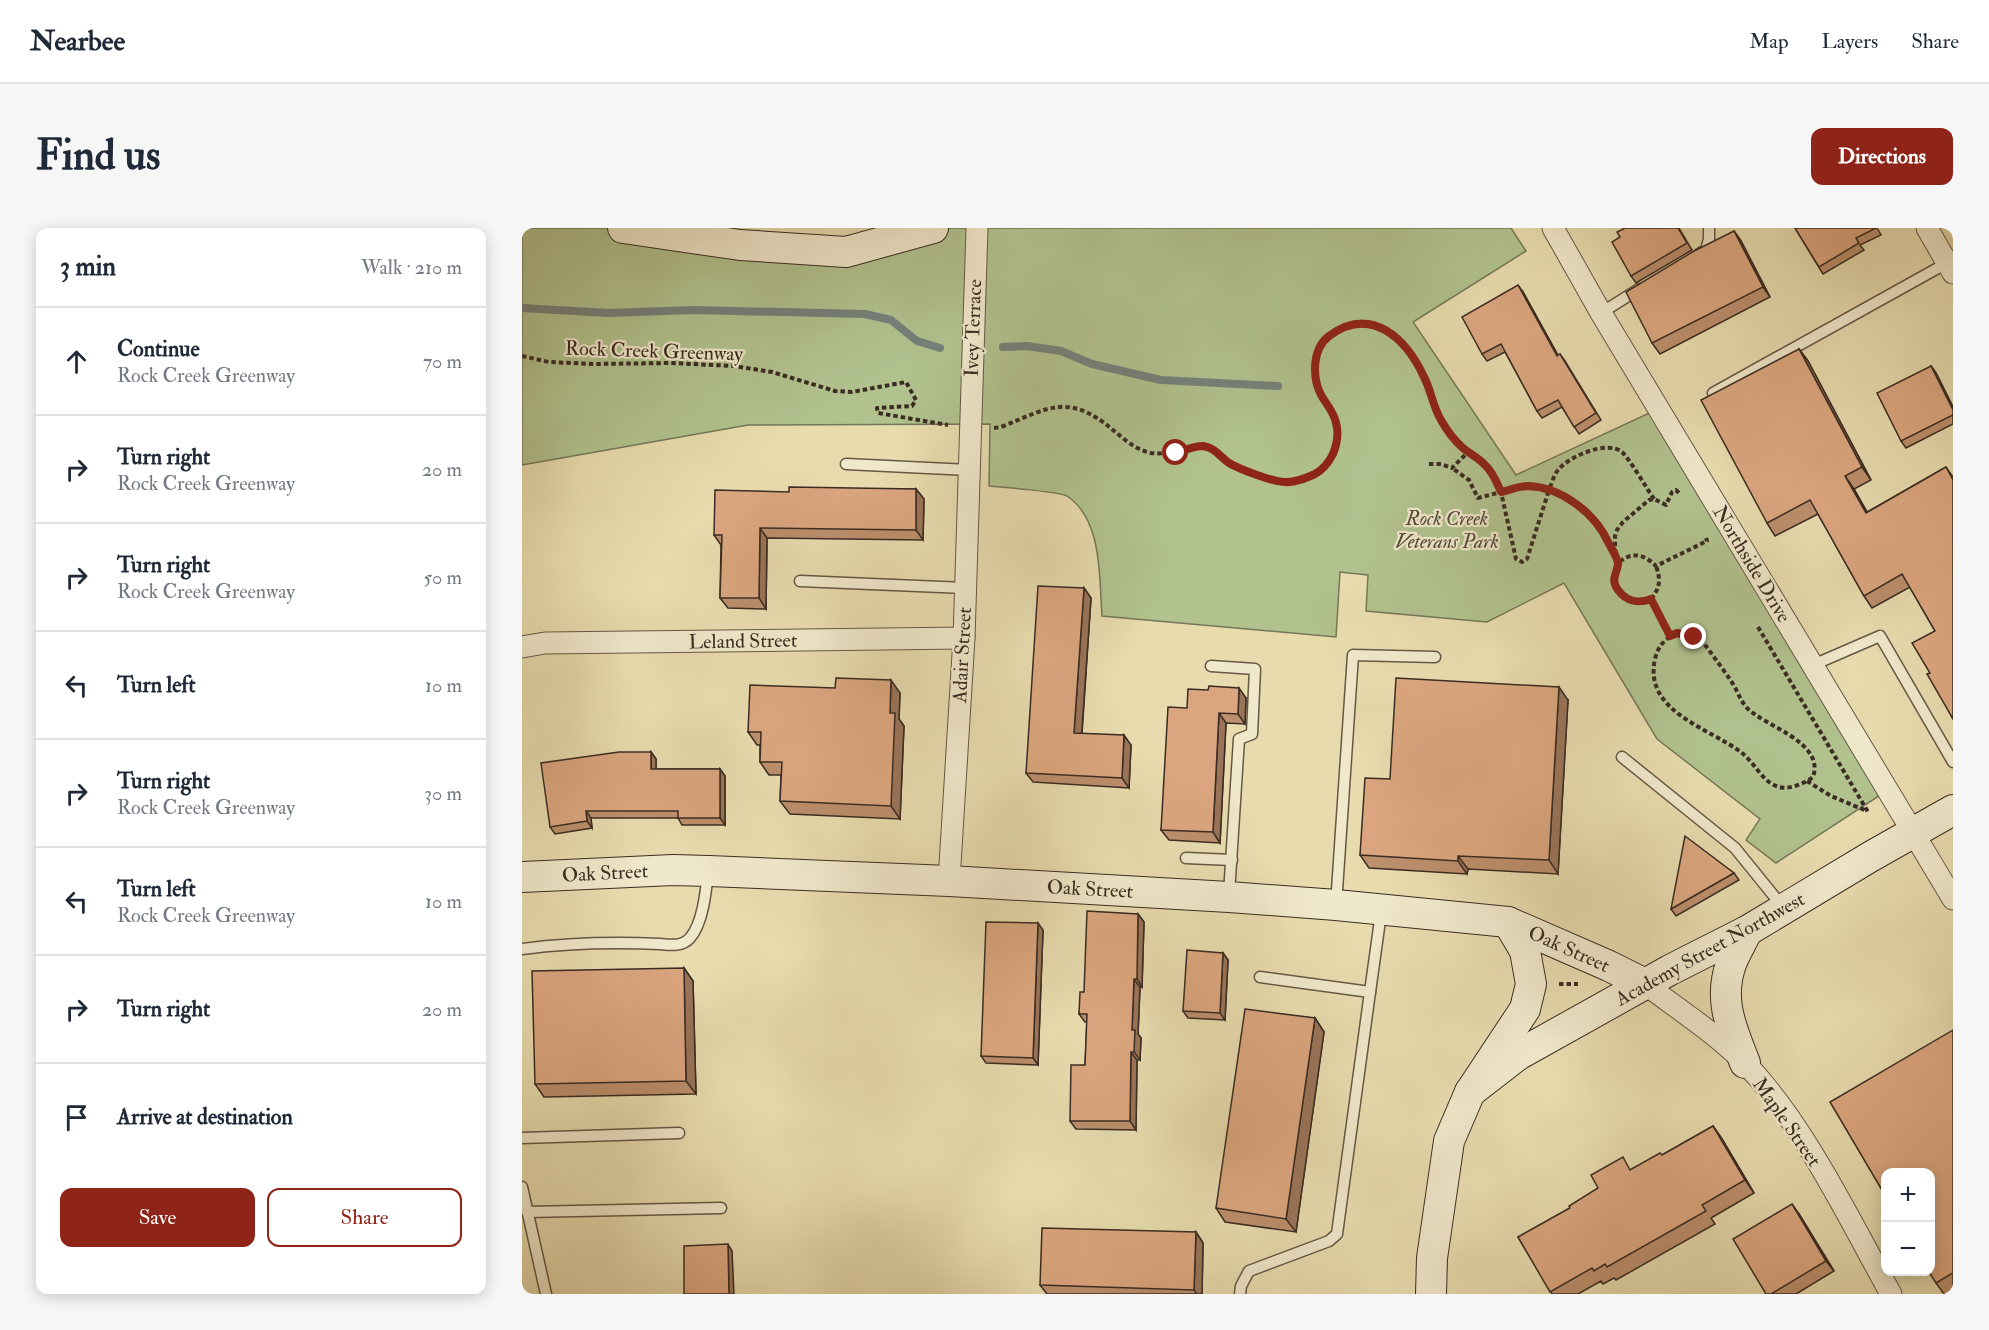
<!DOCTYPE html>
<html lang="en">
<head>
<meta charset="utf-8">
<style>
  :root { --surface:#fff; --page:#f6f6f7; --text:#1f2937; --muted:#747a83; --line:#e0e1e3; --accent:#8f2418 }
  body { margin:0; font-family:"IM FELL Double Pica",serif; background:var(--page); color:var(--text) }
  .controls { position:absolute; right:18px; bottom:18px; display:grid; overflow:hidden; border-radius:12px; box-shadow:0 3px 15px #0003 }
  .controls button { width:54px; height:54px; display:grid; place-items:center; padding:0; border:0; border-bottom:2px solid var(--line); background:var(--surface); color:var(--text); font:30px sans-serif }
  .stop { position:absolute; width:18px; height:18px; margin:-14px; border:4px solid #8f2418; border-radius:50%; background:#fff }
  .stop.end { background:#8f2418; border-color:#fff; box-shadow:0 2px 6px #0008 }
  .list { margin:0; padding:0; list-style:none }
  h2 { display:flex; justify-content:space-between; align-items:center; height:78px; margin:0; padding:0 24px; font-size:26px }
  h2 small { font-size:20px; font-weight:400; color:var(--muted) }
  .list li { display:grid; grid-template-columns:39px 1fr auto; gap:18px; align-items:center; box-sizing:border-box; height:108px; padding:0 24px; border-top:2px solid var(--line) }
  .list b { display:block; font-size:22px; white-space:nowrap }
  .list p { margin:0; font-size:20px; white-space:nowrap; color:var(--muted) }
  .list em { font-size:20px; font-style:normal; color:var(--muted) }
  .actions { display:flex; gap:12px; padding:18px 24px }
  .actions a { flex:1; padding:14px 0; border:2px solid var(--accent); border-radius:12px; text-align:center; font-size:21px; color:var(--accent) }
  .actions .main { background:var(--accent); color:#fff }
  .icon { flex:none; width:33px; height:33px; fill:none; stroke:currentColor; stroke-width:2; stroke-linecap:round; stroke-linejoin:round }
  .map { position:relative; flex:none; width:1431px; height:1066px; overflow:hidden; border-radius:12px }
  header { display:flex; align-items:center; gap:36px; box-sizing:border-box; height:84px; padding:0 30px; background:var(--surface); border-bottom:2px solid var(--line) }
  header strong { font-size:28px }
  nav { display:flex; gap:33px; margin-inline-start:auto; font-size:21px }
  .intro { display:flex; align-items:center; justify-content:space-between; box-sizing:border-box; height:144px; padding:0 36px }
  h1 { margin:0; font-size:42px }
  .button { padding:15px 27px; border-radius:12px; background:var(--accent); color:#fff; font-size:21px; font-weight:700 }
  main { display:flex; gap:36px; padding:0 36px }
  aside { flex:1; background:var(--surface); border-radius:12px; box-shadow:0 3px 15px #0003 }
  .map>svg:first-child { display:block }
  .green { fill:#b1c28f; stroke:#767758; stroke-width:1.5 }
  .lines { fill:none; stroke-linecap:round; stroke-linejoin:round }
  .stream { stroke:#75817b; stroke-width:8 }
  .lane-casing { stroke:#665845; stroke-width:13 }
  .street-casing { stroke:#665845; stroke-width:23 }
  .secondary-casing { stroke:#3a2c22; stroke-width:32 }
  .path { stroke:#3a2c22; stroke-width:4; stroke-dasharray:4.5 3; stroke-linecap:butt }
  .lane { stroke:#f0e8cb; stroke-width:10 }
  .street { stroke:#f0e8cb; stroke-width:21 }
  .secondary { stroke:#f0e8cb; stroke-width:30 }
  .wall { fill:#bc8f6d; stroke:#3a2c22; stroke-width:1.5 }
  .shaded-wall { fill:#997459; stroke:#3a2c22; stroke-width:1.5 }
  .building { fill:#dba67f; stroke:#3a2c22; stroke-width:1.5 }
  .route { stroke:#8f2418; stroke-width:8 }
  .labels { text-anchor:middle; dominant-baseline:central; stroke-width:4.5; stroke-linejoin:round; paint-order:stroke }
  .street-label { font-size:20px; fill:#3a2c22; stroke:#f0e8cb }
  .park-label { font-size:20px; font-style:italic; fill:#524a38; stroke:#f0e8cb }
</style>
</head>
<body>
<header>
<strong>Nearbee</strong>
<nav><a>Map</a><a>Layers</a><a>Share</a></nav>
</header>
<div class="intro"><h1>Find us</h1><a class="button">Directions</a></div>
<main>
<aside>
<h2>3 min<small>Walk · 210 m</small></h2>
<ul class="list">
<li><svg class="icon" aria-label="ahead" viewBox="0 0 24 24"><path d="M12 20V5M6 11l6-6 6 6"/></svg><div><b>Continue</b><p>Rock Creek Greenway</p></div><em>70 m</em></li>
<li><svg class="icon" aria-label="right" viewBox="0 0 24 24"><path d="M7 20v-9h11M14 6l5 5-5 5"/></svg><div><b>Turn right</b><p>Rock Creek Greenway</p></div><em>20 m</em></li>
<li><svg class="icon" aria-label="right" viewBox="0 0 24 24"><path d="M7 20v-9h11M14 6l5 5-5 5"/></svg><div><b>Turn right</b><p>Rock Creek Greenway</p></div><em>50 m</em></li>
<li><svg class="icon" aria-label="left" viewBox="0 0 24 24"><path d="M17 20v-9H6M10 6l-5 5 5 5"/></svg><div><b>Turn left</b></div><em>10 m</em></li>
<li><svg class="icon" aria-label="right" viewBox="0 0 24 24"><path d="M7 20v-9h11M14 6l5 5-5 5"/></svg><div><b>Turn right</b><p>Rock Creek Greenway</p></div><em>30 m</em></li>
<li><svg class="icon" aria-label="left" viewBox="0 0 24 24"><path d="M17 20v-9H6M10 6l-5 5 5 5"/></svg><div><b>Turn left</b><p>Rock Creek Greenway</p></div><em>10 m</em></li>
<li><svg class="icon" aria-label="right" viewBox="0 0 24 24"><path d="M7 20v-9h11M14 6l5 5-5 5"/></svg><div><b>Turn right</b></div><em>20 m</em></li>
<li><svg class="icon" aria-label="arrive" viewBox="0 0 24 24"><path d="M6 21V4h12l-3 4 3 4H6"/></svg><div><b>Arrive at destination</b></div></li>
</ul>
<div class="actions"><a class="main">Save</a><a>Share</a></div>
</aside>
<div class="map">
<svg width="1431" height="1066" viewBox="0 0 1431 1066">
  <rect width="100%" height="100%" fill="#e8dcaf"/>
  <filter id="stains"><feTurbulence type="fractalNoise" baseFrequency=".00333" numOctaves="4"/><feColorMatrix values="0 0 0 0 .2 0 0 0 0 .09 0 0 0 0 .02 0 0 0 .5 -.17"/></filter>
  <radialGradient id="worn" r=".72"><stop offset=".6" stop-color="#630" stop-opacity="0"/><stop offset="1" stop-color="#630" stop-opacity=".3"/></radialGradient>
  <path class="green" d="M0 0H105L324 24 411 0H989L1004 23 891 94 994 247 1136 181 1366 562 1254 635 1224 612 1238 591 1135 511 1042 355 965 394 844 383 846 347 818 344 814 409 580 388C577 350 581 292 545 268 538 264 480 259 467 258L468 196 226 197 0 237Z"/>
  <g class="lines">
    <g class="stream">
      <path d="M0 80 87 85 171 82 343 86 369 92 395 113 418 120"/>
      <path d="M481 119 505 118 539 123 570 136 639 152 756 158"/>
    </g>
    <defs>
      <g id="lane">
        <path d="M1177 26 1184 22 1187 11V0"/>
        <path d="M1079 85 1117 61"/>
        <path d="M1191 165 1425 35"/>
        <path d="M324 236 447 242"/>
        <path d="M278 353 443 360"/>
        <path d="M1291 437 1358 408 1431 534"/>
        <path d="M689 438 733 441 730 506 717 511 707 666"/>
        <path d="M1100 529 1213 620 1260 678"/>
        <path d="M664 630 710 632"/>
        <path d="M814 677 831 427 913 429"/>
        <path d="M0 721C46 715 91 714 138 716 148 717 160 719 168 710 181 695 184 663 186 644"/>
        <path d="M848 764 859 685"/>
        <path d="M0 910 157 905"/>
        <path d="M0 959 24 1066"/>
        <path d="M5 984 199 980"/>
        <path d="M718 1066 719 1058 727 1043 807 1013 815 1006 848 764 738 749"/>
      </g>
      <g id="street">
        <path d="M1031 0 1079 85 1431 671"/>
        <path d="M1405 0 1431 45"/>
        <path d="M0 419 23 415 442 410"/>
        <path d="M427 653 442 410 455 0"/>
        <path d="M1123 756C1156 781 1193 805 1223 835 1282 896 1327 991 1369 1066"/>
      </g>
      <g id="secondary">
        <path d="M101 0 218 17 324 24 411 0"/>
        <path d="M0 649 151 642 187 643 427 653 707 669 814 677 986 694 1087 738 1123 756"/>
        <path d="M1223 835C1210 801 1196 773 1209 736 1213 725 1220 714 1225 703"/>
        <path d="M948 864 996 827 1148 742 1225 703 1348 629 1431 582"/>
        <path d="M909 1066 910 1030 927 913 948 864 1003 781 1009 756 1003 723 986 694"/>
      </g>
    </defs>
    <use href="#lane" class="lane-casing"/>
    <use href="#street" class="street-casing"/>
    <use href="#secondary" class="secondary-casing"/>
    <g class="path">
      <path d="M0 128 27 134 72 136 149 135 212 138 250 144 313 163 330 164 384 154 394 172 390 178 355 180 356 185 426 197"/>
      <path d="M472 200 479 199C527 180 546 164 591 202 602 211 614 222 629 225 652 228 671 214 692 221 697 224 700 229 705 233 713 240 754 254 764 254 795 253 824 225 814 193 811 183 803 175 798 166 789 145 791 117 812 105 826 97 838 94 855 97 877 102 894 130 903 149 909 163 911 179 919 192 924 201 933 213 942 220 948 226 957 230 963 237 971 244 975 255 979 264L956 270 947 252 930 240"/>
      <path d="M907 236H919L930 240 946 224"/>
      <path d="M999 258 1017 259 1027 262 1005 331 1000 334 994 331 979 264Z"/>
      <path d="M1132 271C1125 261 1107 230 1100 224 1085 212 1048 228 1037 241 1032 246 1030 255 1027 262 1063 277 1080 301 1096 335L1093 321V308L1095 302 1101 294 1127 272 1132 271 1144 277 1150 264 1154 262 1157 265"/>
      <path d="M1129 371C1103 381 1086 360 1096 335 1109 324 1121 325 1134 338L1185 313 1184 310"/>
      <path d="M1129 371 1148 408"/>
      <path d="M1129 371C1138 360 1139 352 1134 338"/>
      <path d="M1236 399 1346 584"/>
      <path d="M1156 405 1172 409 1181 414C1191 428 1202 442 1211 456 1216 464 1218 472 1225 480 1244 499 1303 514 1291 549 1283 555 1268 562 1257 559 1240 554 1233 535 1220 525 1188 500 1121 484 1133 431 1136 418 1143 410 1156 405Z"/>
      <path d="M1285 553 1309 568 1345 583"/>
      <path d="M1037 756H1056"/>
    </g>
    <use href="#lane" class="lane"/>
    <use href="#street" class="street"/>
    <use href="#secondary" class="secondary"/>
  </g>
  <g class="wall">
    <path d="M1157 0 1170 22 1114 55 1109 48 1098 9Z"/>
    <path d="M1273 0H1355L1359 7 1338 17 1342 22 1301 46Z"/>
    <path d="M1212 3 1219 13 1248 69 1138 126 1130 115Z"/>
    <path d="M1001 64 1036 127 1038 126 1043 133 1079 192 1057 206 1040 179 1020 190 1015 183 983 124 965 133 960 126Z"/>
    <path d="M1277 121 1286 133 1349 252 1332 261 1345 284 1424 239 1431 249V491L1408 445 1413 403 1388 359 1350 380 1342 368 1296 286 1253 308 1245 295Z"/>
    <path d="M1409 138 1414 145 1431 179V196L1384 220 1379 213Z"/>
    <path d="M394 261 402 271 401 312 245 310 244 381 206 380 198 370 199 317 192 307 267 264Z"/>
    <path d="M562 360 569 370 560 506 609 517 607 560 511 554 504 545Z"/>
    <path d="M378 465 377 491 382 498 378 591 268 586 258 573 259 547H247L238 534V517H235L226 504Z"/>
    <path d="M724 470 723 496 704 495 698 615 647 612 639 602 665 480Z"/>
    <path d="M1046 472 1036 646 946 641 945 646 847 640 838 627 868 551Z"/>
    <path d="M129 524 134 531V541H198L203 548V597H160L156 590H69L70 600 33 606 28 599Z"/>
    <path d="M1212 645 1217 652 1154 688 1149 681Z"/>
    <path d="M616 686 622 694 620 759H618L616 806 619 810 618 832H615L614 902 554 901 548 893 563 837 565 794H563L557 786 562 764Z"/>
    <path d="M521 702 516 837 464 835 459 828Z"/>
    <path d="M701 725 706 732 703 792 666 790 661 783Z"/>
    <path d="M162 740 171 753 174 866 22 869 13 856Z"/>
    <path d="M793 790 802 804 774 1004 703 994 694 980Z"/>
    <path d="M1431 802V1063L1425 1066H1422L1414 1055Z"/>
    <path d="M1191 898 1200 911 1232 965 1189 990 1193 996 1094 1052 1092 1050 1081 1056 1079 1053 1056 1066H1030L996 1009 1048 980 1110 941 1140 927Z"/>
    <path d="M1277 986 1312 1043 1274 1066H1244Z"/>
    <path d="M674 1004 681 1015 680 1066H525L518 1057Z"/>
  </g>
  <g class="shaded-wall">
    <path d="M1212 3 1219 13 1248 69 1241 59Z"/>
    <path d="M996 57 1001 64 1040 135 1035 128Z"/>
    <path d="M1277 121 1286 133 1349 252 1340 239Z"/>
    <path d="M1409 138 1414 145 1431 179V182Z"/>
    <path d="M1323 248 1332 261 1353 298 1344 285Z"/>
    <path d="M394 261 402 271 401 312 394 302Z"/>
    <path d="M238 300 245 310 244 381 237 370Z"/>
    <path d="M562 360 569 370 559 515 552 505Z"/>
    <path d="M369 452 378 465 377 491 382 498 378 591 369 578 368 485Z"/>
    <path d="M1037 459 1046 472 1036 646 1027 632Z"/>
    <path d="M717 460 724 470 723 496 716 486Z"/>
    <path d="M697 485 704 495 698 615 691 604Z"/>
    <path d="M602 507 609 517 607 560 600 550Z"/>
    <path d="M129 524 134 531V548L129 541Z"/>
    <path d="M198 541 203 548V597L198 590Z"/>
    <path d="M64 583 69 590 70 600 65 593Z"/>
    <path d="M936 628 946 641 945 646 936 633Z"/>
    <path d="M616 686 622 694 620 759 615 751Z"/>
    <path d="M516 695 521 702 516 837 511 830Z"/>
    <path d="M701 725 706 732 703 792 698 785Z"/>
    <path d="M162 740 171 753 174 866 164 853Z"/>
    <path d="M612 751 618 759 616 806 619 810 618 832 612 824 610 802Z"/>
    <path d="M793 790 802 804 774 1004 764 991Z"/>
    <path d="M609 824 615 832 614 902 608 893Z"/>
    <path d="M1191 898 1200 911 1232 965 1223 952Z"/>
    <path d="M1270 976 1277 986 1312 1043 1304 1033Z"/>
    <path d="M674 1004 681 1015 680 1066H675L672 1062Z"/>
    <path d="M206 1016 210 1023 212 1066H207Z"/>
  </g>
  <g class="building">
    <path d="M1103 0H1156L1165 15 1109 48 1090 14 1098 9 1095 4Z"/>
    <path d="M1273 0H1354L1334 10 1337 15 1297 39Z"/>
    <path d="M1212 3 1241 59 1130 115 1104 64 1172 23Z"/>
    <path d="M996 57 1035 128 1038 126 1074 185 1052 199 1036 172 1015 183 979 116 960 126 940 89Z"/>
    <path d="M1277 121 1340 239 1323 248 1344 285 1424 239 1431 252V491L1405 446 1408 445 1390 415 1413 403 1380 346 1342 368 1288 272 1245 295 1179 172Z"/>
    <path d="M1409 138 1431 182V187L1379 213 1355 165Z"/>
    <path d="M267 259 394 261V302L238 300 237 370H198L200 307H192L193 262 267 264Z"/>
    <path d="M516 358 562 360 552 505 602 507 600 550 504 545Z"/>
    <path d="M314 450 369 452 368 485H373L369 578 258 573 260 534H238L239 504H226L228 457 313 460Z"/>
    <path d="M874 450 1037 459 1027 632 936 628V633L838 627 843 550 868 551Z"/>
    <path d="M687 458 717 460 716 486 697 485 691 604 639 602 646 479 665 480 666 461 686 462Z"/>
    <path d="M97 524H129V541H198V590H156V583H64L65 593 28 599 19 535Z"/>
    <path d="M1163 608 1212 645 1149 681Z"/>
    <path d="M565 683 616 686 615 751H612L610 802H613L612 824H609L608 893H548L549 837H563L565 786H557L558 764H562Z"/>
    <path d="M464 694 516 695 511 830 459 828Z"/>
    <path d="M665 722 701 725 698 785 661 783Z"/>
    <path d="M162 740 164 853 13 856 10 743Z"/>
    <path d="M723 781 793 790 764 991 694 980Z"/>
    <path d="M1431 802V1045L1414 1055 1407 1044H1408V945H1364V969L1308 874Z"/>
    <path d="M1191 898 1223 952 1180 977 1184 983 1085 1039 1083 1036 1072 1043 1070 1040 1028 1064 996 1009 1048 980 1047 978 1076 960 1069 947 1101 929 1108 942 1138 925 1140 927Z"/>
    <path d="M1270 976 1304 1033 1249 1066H1244L1211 1011Z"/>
    <path d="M520 1000 674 1004 672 1062 518 1057Z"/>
    <path d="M206 1016 207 1066H162V1018Z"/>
  </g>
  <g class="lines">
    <path class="route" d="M654 225C663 222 672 218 681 218 694 220 697 228 707 235 717 241 751 254 763 254 773 255 784 250 793 246 802 241 807 234 811 226 815 216 817 205 814 195 812 184 804 176 799 167 790 149 790 121 807 108 849 77 884 110 902 149 909 162 911 179 919 192 924 201 933 213 941 220 948 226 957 230 963 237 971 244 975 255 979 264 988 262 997 258 1006 258 1039 259 1073 285 1086 314 1089 320 1096 330 1096 336 1095 346 1088 351 1096 362 1104 373 1116 376 1129 371L1148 408 1155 405 1172 409"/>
  </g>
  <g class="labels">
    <g class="street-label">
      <text transform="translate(451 100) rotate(-88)">Ivey Terrace</text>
      <text transform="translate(132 123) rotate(2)">Rock Creek Greenway</text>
      <text transform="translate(1230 336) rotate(59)">Northside Drive</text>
      <text transform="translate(221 413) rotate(-1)">Leland Street</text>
      <text transform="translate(440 427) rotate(-87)">Adair Street</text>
      <text transform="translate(83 645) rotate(-3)">Oak Street</text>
      <text transform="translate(568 661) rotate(3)">Oak Street</text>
      <text transform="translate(1047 721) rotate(24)">Oak Street</text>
      <text transform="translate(1188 721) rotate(-29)">Academy Street Northwest</text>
      <text transform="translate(1265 894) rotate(55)">Maple Street</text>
    </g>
    <g class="park-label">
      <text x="925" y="290">Rock Creek<tspan x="925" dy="23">Veterans Park</tspan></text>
    </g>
  </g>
  <rect width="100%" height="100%" filter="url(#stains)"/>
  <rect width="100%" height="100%" fill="url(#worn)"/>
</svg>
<div class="controls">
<button>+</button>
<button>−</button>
</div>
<div class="stop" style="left:654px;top:225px"></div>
<div class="stop end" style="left:1172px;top:409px"></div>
</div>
</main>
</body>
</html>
